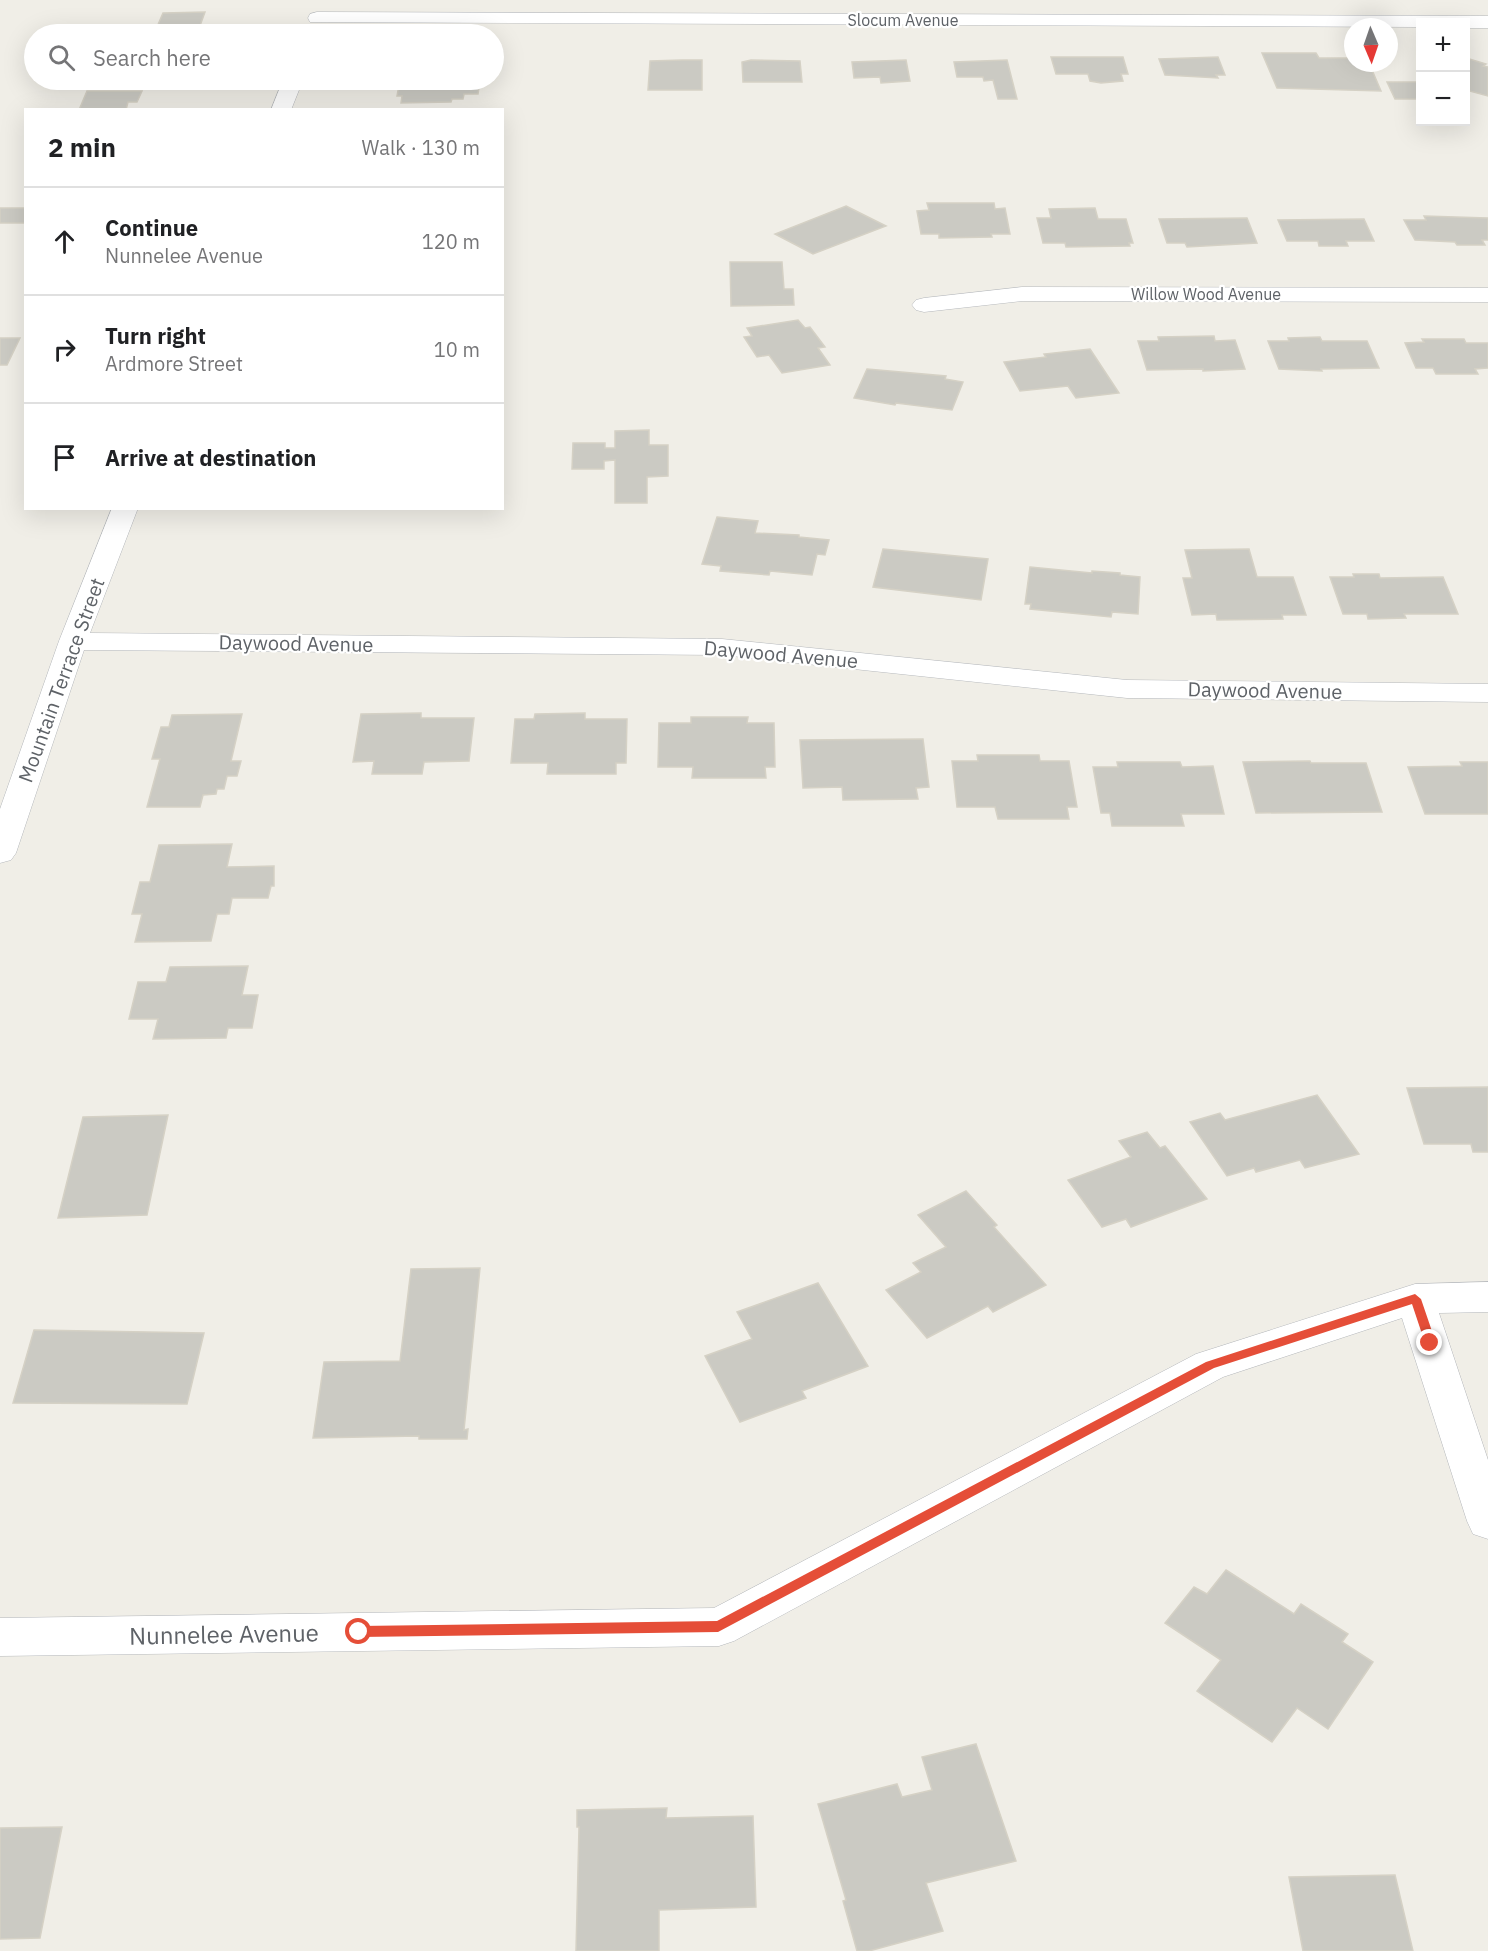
<!DOCTYPE html>
<html lang="en">
<head>
<meta charset="utf-8">
<style>
  :root { --surface:#fff; --page:#f2f2f2; --text:#202124; --muted:#757577; --line:#e0e0e0 }
  body { margin:0; font-family:"IBM Plex Sans",sans-serif; background:var(--page); color:var(--text) }
  .controls { position:absolute; right:18px; top:18px; display:grid; overflow:hidden; border-radius:0px; box-shadow:0 6px 24px #0002 }
  .controls button { width:54px; height:54px; display:grid; place-items:center; padding:0; border:0; border-bottom:2px solid var(--line); background:var(--surface); color:var(--text); font:30px sans-serif }
  .compass { position:absolute; left:1344px; top:18px; width:54px; height:54px; border-radius:50%; background:var(--surface); box-shadow:0 6px 24px #0002; rotate:178deg }
  .stop { position:absolute; width:18px; height:18px; margin:-14px; border:4px solid #e54e38; border-radius:50%; background:#fff }
  .stop.end { background:#e54e38; border-color:#fff; box-shadow:0 2px 6px #0008 }
  .list { margin:0; padding:0; list-style:none }
  h2 { display:flex; justify-content:space-between; align-items:center; height:78px; margin:0; padding:0 24px; font-size:26px }
  h2 small { font-size:20px; font-weight:400; color:var(--muted) }
  .list li { display:grid; grid-template-columns:39px 1fr auto; gap:18px; align-items:center; box-sizing:border-box; height:108px; padding:0 24px; border-top:2px solid var(--line) }
  .list b { display:block; font-size:22px; white-space:nowrap }
  .list p { margin:0; font-size:20px; white-space:nowrap; color:var(--muted) }
  .list em { font-size:20px; font-style:normal; color:var(--muted) }
  .icon { flex:none; width:33px; height:33px; fill:none; stroke:currentColor; stroke-width:2; stroke-linecap:round; stroke-linejoin:round }
  .map { position:relative; flex:none; width:1488px; height:1951px; overflow:hidden }
  .search { position:absolute; background:var(--surface); box-shadow:0 6px 24px #0002; left:24px; top:24px; width:480px; height:66px; display:flex; align-items:center; gap:15px; box-sizing:border-box; padding:0 21px; border-radius:33px; color:var(--muted); font-size:22px }
  .panel { position:absolute; background:var(--surface); box-shadow:0 6px 24px #0002; left:24px; top:108px; width:480px; height:402px; border-radius:0px }
  .map>svg:first-child { display:block }
  .building { fill:#cbcac3; stroke:#d5d1c5; stroke-width:1.5 }
  .lines { fill:none; stroke-linecap:round; stroke-linejoin:round }
  .minor-casing { stroke:#b4b7bb; stroke-width:1 }
  .minor { fill:#fff; fill-rule:evenodd }
  .route { fill:#e54e38 }
  .labels { text-anchor:middle; dominant-baseline:central; stroke-width:4.5; stroke-linejoin:round; paint-order:stroke }
  .far-street-label { font-size:16px; fill:#5e6267; stroke:#fff }
  .street-label { font-size:20px; fill:#5e6267; stroke:#fff }
  .near-street-label { font-size:24px; fill:#5e6267; stroke:#fff }
</style>
</head>
<body>
<div class="map">
<svg width="1488" height="1951" viewBox="0 0 1488 1951">
  <rect width="100%" height="100%" fill="#f0eee7"/>
  <g class="building">
    <path d="M205 12 197 34H143H154L163 13Z"/>
    <path d="M1262 53H1316L1319 58H1353V63H1369L1381 91 1277 88Z"/>
    <path d="M1051 57H1123L1128 74H1121L1123 81 1101 83 1090 81 1088 74H1056Z"/>
    <path d="M1218 57 1225 75H1216L1218 78 1165 75 1159 59Z"/>
    <path d="M1466 58 1486 64 1483 66 1488 67V96L1466 90Z"/>
    <path d="M682 60H702V90H648L650 61Z"/>
    <path d="M751 60 800 61 802 82H743L742 62Z"/>
    <path d="M906 60 910 81 881 83 880 77 854 78 852 62Z"/>
    <path d="M1007 60 1017 99H998L993 80 984 81 983 77H957L954 62Z"/>
    <path d="M400 80H480L478 94H464L463 99H452L451 102 401 103 402 96H397Z"/>
    <path d="M1387 82H1420V99H1395Z"/>
    <path d="M87 91H142L137 102H128L126 110H79Z"/>
    <path d="M927 203H994L995 209 1005 208 1010 234H991L992 237 939 238V234H921L917 211 929 210Z"/>
    <path d="M846 206 886 226 813 254 775 234Z"/>
    <rect x="0" y="208" width="26" height="15"/>
    <path d="M1095 208 1098 219H1126L1133 243H1129L1130 246 1066 247 1065 243H1043L1037 218H1051L1049 209Z"/>
    <path d="M1424 216 1488 218V240H1482L1485 245H1457L1455 242 1415 240 1404 220H1426Z"/>
    <path d="M1247 218 1257 243 1187 247 1185 243H1167L1159 219Z"/>
    <path d="M1364 219 1374 241H1346L1348 246H1319L1318 241H1287L1278 220Z"/>
    <path d="M730 262H782L784 289H793L794 305 731 306Z"/>
    <path d="M798 320 805 328 810 327 825 347 818 348 830 365 782 373 769 355 757 357 744 337 752 336 747 328Z"/>
    <path d="M1214 336 1215 341 1235 340 1245 369 1203 371V369L1147 370 1138 341H1159L1158 337Z"/>
    <path d="M1320 337 1322 341H1367L1379 368 1321 369 1322 371 1279 369 1268 341H1289L1288 338Z"/>
    <path d="M0 338H20L7 365H0Z"/>
    <path d="M1422 339H1464L1466 343H1488V368L1475 369 1478 374H1436L1433 368H1416L1405 343 1424 342Z"/>
    <path d="M1090 349 1119 393 1076 398 1068 386 1020 391 1004 362 1046 357 1044 354Z"/>
    <path d="M867 369 946 376 945 379 963 382 952 410 896 403 895 405 854 398Z"/>
    <path d="M649 430V445H668V476L647 477V503H615V460L604 461V469H572L573 443H605V448H615V431Z"/>
    <path d="M717 517 758 521 755 533 799 535V537L829 540 825 555 817 554 812 575 770 571 769 575 720 571 721 566 702 564Z"/>
    <path d="M883 549 988 559 981 600 873 587Z"/>
    <path d="M1249 549 1257 577H1293L1306 615H1282L1283 619 1217 620 1216 614 1192 615 1183 578H1192L1185 550Z"/>
    <path d="M1030 567 1092 573V571L1120 573V575L1140 577 1138 614 1112 612 1111 617 1030 609 1031 604H1025Z"/>
    <path d="M1353 574H1379L1380 578 1443 577 1458 614H1404L1406 618 1368 619 1367 614H1343L1330 577H1354Z"/>
    <path d="M421 713V718H474L469 761 424 762 422 774H372L374 761 353 762 361 714Z"/>
    <path d="M585 713V719H627L626 763H616V774H547L548 763H511L515 719H534L535 714Z"/>
    <path d="M242 714 231 761H241L237 776H227L224 789H217L216 794 203 795 200 807H147L160 759H152L161 727H169L172 715Z"/>
    <path d="M691 717H748L747 723H774L775 767H765L766 778H692L693 767H658L659 723H691Z"/>
    <path d="M923 739 929 787 916 788 918 799 843 800 842 787 803 788 800 740Z"/>
    <path d="M977 755H1039L1040 761H1069L1077 807H1067L1069 819H998L995 807H957L952 761H978Z"/>
    <path d="M1310 761 1311 763H1366L1382 812 1256 813 1243 762Z"/>
    <path d="M1117 762H1180L1182 767 1213 766 1224 814H1181L1184 826H1112L1110 813H1101L1093 767H1118Z"/>
    <path d="M1460 762H1488V814H1425L1408 767 1462 766Z"/>
    <path d="M232 844 227 867 274 866V886H271L268 898H232L229 914H217L211 941 135 942 142 914H132L140 882H150L159 845Z"/>
    <path d="M248 966 242 995H258L252 1028H228L226 1038 153 1039 158 1019H129L138 982H166L170 967Z"/>
    <path d="M1488 1087V1152H1473L1471 1144H1424L1407 1088Z"/>
    <path d="M1317 1095 1359 1154 1305 1168 1300 1160 1256 1172 1254 1168 1227 1176 1190 1122 1220 1113 1225 1120Z"/>
    <path d="M168 1115 147 1215 58 1218 83 1117Z"/>
    <path d="M1147 1132 1160 1148 1165 1146 1207 1199 1131 1227 1126 1219 1102 1227 1068 1180 1131 1157 1119 1141Z"/>
    <path d="M966 1191 997 1225 994 1227 1046 1285 993 1312 988 1306 927 1338 886 1290 921 1272 913 1263 946 1247 918 1215Z"/>
    <path d="M480 1268 464 1430 468 1429 467 1439H419V1436L313 1438 324 1362 400 1361 411 1269Z"/>
    <path d="M818 1283 868 1366 802 1391 806 1398 740 1422 705 1356 752 1339 737 1312Z"/>
    <path d="M34 1330 204 1333 187 1404 13 1403Z"/>
    <path d="M1226 1570 1294 1614 1301 1604 1348 1634 1342 1642 1373 1662 1328 1729 1297 1708 1272 1742 1197 1691 1221 1660 1165 1623 1194 1587 1207 1594Z"/>
    <path d="M976 1744 1016 1861 926 1883 943 1931 869 1951H857L843 1901 846 1900 818 1804 897 1784 902 1797 932 1790 922 1757Z"/>
    <path d="M667 1808 666 1818 753 1816 756 1907 659 1910V1951H576L579 1827H577V1810Z"/>
    <path d="M62 1827 40 1938 0 1939V1828Z"/>
    <path d="M1395 1875 1413 1951H1303L1289 1877Z"/>
  </g>
  <g class="lines">
    <defs>
      <g id="minor">
        <path d="M317 12 1488 16V28H1466V22H1420V27L310 22 308 18 310 14Z"/>
        <path d="M283 80H303L291 110H271Z"/>
        <path d="M1022 287 1488 288V302L1022 301 924 312 916 310 912 305 916 300 924 298Z"/>
        <path d="M112 508H138L90 633 722 639 1127 680 1488 684V702L1127 698 722 655 84 650 16 853 11 860 0 863V809L59 641Z"/>
        <path d="M1488 1282V1312L1439 1313 1488 1460V1539L1473 1534 1467 1521 1402 1318 1223 1377 734 1641 719 1646 0 1656V1618L714 1608 1196 1354 1415 1284Z"/>
      </g>
    </defs>
    <use href="#minor" class="minor-casing"/>
    <use href="#minor" class="minor"/>
  </g>
  <path class="route" d="M1415 1294 1421 1299 1436 1343 1434 1346H1426L1412 1304 1214 1368 718 1632 359 1637 353 1632 359 1626 717 1621 1206 1362Z"/>
  <g class="labels">
    <g class="far-street-label">
      <text x="903" y="20">Slocum Avenue</text>
      <text x="1206" y="294">Willow Wood Avenue</text>
    </g>
    <g class="street-label">
      <text transform="translate(296 643) rotate(1)">Daywood Avenue</text>
      <text transform="translate(781 654) rotate(5)">Daywood Avenue</text>
      <text transform="translate(61 680) rotate(-70)">Mountain Terrace Street</text>
      <text transform="translate(1265 690) rotate(1)">Daywood Avenue</text>
    </g>
    <g class="near-street-label">
      <text transform="translate(224 1634) rotate(-1)">Nunnelee Avenue</text>
    </g>
  </g>
</svg>
<div class="controls">
<button>+</button>
<button>−</button>
</div>
<svg class="compass" viewBox="-18 -18 36 36"><path d="M0-13l5 13h-10z" fill="#e53935"/><path d="M0 13l5-13h-10z" fill="#757577"/></svg>
<div class="stop" style="left:359px;top:1632px"></div>
<div class="stop end" style="left:1430px;top:1343px"></div>
<div class="search"><svg class="icon" aria-label="search" viewBox="0 0 24 24"><circle cx="10" cy="10" r="6"/><path d="M15 15l6 6"/></svg>Search here</div>
<section class="panel">
<h2>2 min<small>Walk · 130 m</small></h2>
<ul class="list">
<li><svg class="icon" aria-label="ahead" viewBox="0 0 24 24"><path d="M12 20V5M6 11l6-6 6 6"/></svg><div><b>Continue</b><p>Nunnelee Avenue</p></div><em>120 m</em></li>
<li><svg class="icon" aria-label="right" viewBox="0 0 24 24"><path d="M7 20v-9h11M14 6l5 5-5 5"/></svg><div><b>Turn right</b><p>Ardmore Street</p></div><em>10 m</em></li>
<li><svg class="icon" aria-label="arrive" viewBox="0 0 24 24"><path d="M6 21V4h12l-3 4 3 4H6"/></svg><div><b>Arrive at destination</b></div></li>
</ul>
</section>
</div>
</body>
</html>
